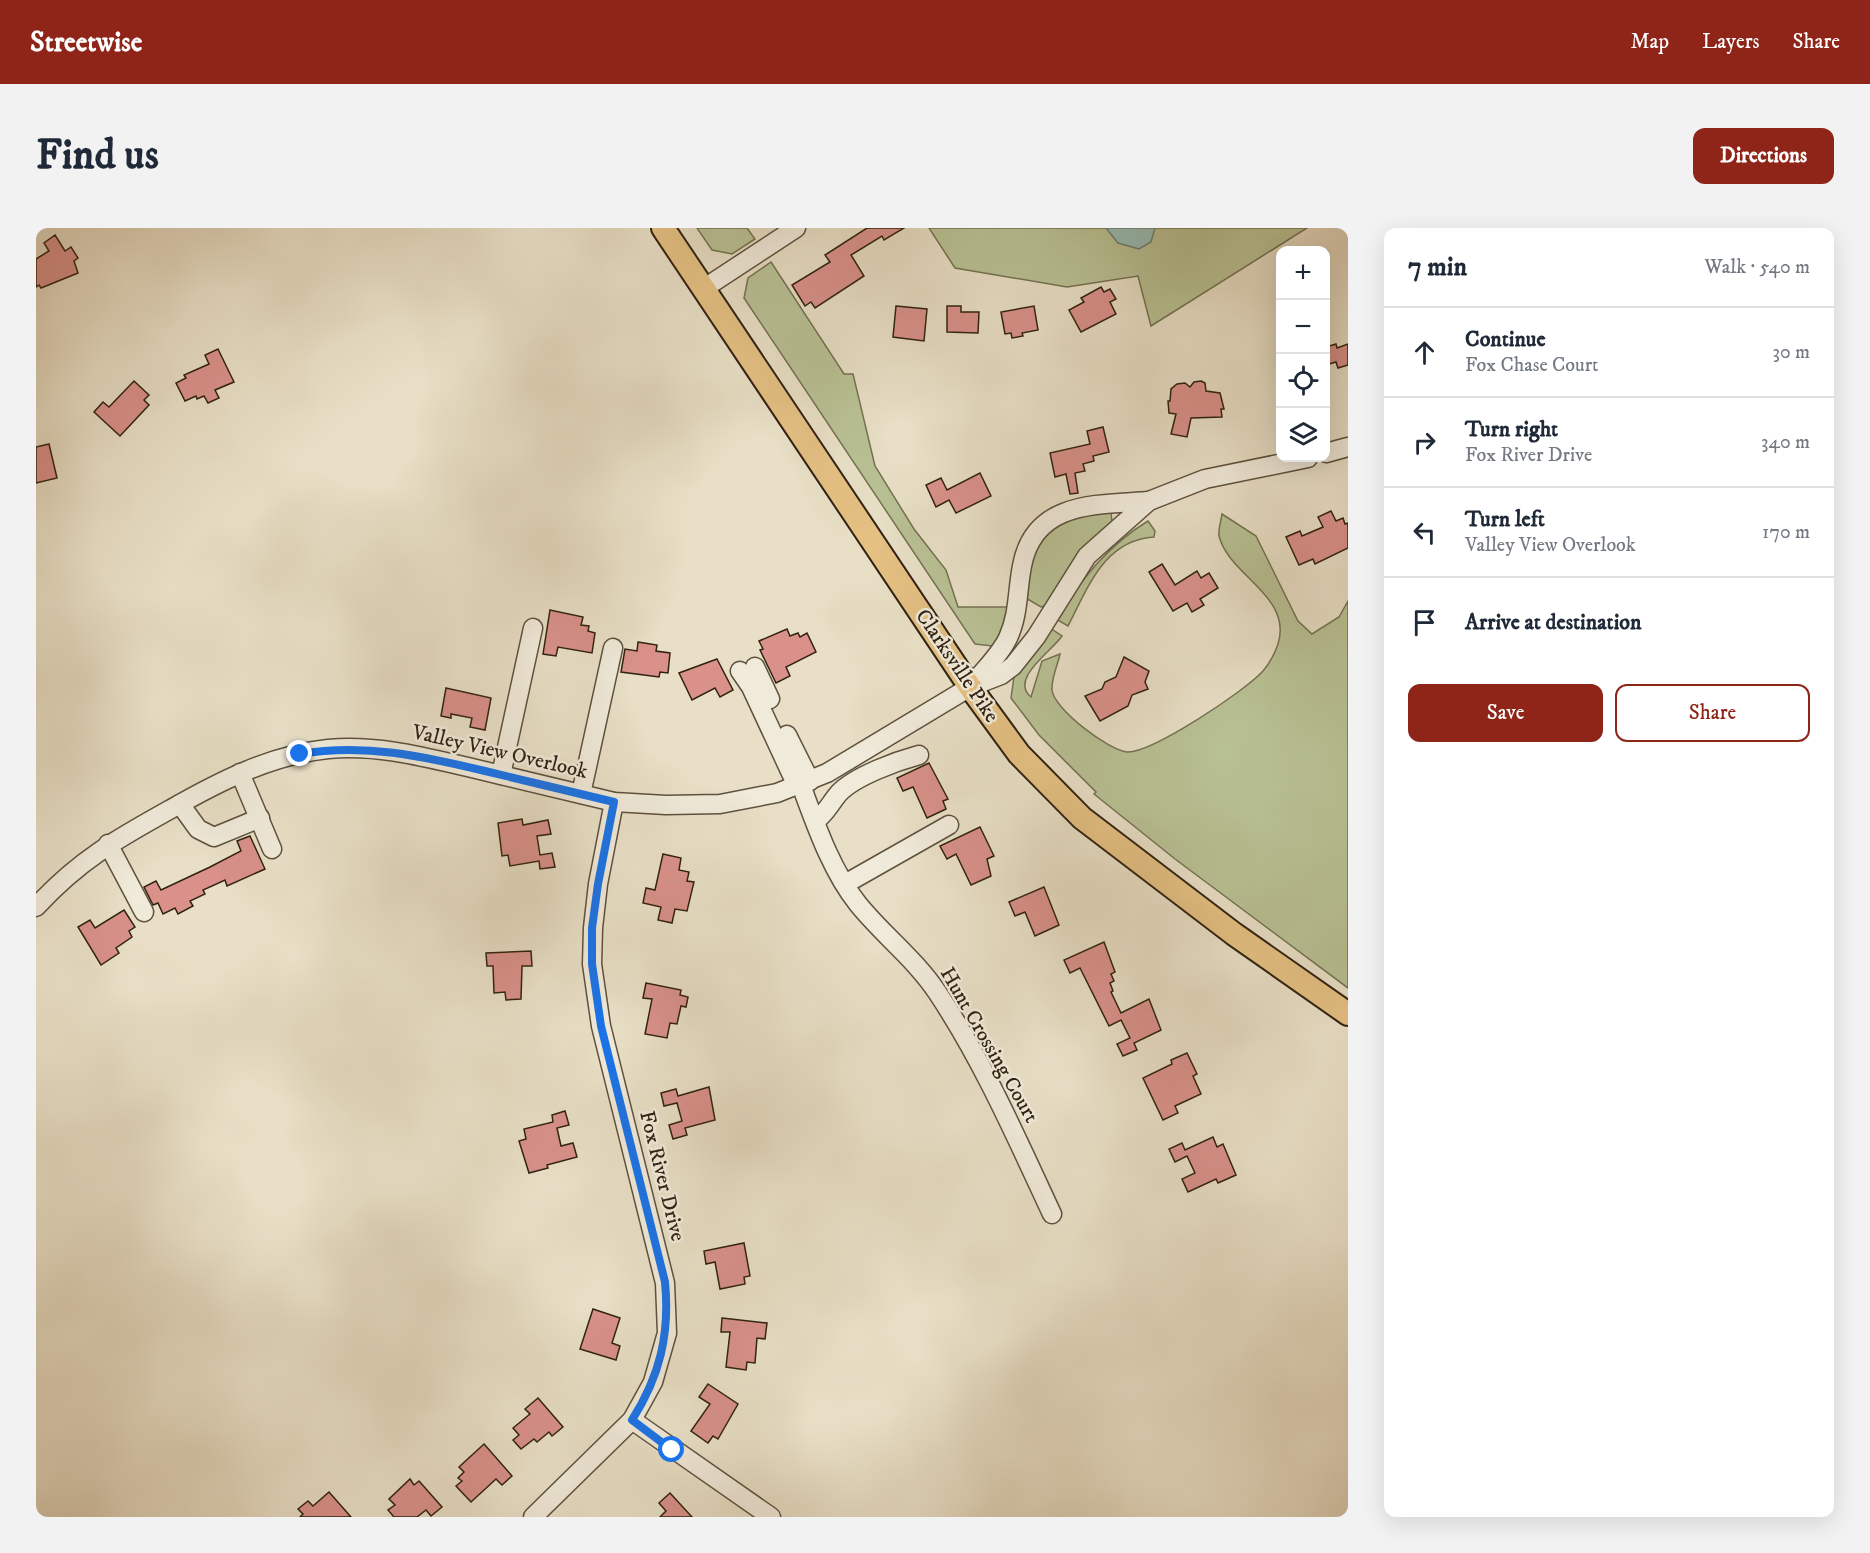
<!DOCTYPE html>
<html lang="en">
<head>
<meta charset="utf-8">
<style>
  :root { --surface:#fff; --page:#f2f2f3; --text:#1f2937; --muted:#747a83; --line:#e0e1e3; --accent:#8f2418 }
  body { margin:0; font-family:"IM FELL DW Pica",serif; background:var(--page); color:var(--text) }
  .controls { position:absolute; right:18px; top:18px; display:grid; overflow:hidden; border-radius:12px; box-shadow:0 6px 24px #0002 }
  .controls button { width:54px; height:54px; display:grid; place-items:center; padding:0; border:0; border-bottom:2px solid var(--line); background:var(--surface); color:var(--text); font:30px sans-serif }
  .stop { position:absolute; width:18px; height:18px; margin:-14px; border:4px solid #1a73e8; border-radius:50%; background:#fff }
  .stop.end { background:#1a73e8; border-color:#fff; box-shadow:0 2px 6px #0008 }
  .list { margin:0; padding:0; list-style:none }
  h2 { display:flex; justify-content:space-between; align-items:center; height:78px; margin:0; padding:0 24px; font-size:26px }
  h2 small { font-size:20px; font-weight:400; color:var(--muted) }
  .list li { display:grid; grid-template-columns:39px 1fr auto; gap:18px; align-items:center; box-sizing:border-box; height:90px; padding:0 24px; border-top:2px solid var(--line) }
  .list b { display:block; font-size:22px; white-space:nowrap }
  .list p { margin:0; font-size:20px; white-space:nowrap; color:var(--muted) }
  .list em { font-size:20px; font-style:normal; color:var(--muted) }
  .actions { display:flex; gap:12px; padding:18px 24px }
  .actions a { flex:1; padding:14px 0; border:2px solid var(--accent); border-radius:12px; text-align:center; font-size:21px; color:var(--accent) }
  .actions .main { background:var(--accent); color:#fff }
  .icon { flex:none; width:33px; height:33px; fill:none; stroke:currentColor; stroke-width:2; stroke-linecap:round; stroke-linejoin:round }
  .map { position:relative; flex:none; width:1312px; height:1289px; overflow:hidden; border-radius:12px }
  header { display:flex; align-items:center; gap:36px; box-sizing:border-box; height:84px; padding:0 30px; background:var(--accent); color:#fff }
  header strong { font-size:28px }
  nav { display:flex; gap:33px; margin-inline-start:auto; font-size:21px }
  .intro { display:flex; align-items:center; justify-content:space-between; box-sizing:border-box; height:144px; padding:0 36px }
  h1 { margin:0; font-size:42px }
  .button { padding:15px 27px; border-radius:12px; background:var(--accent); color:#fff; font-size:21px; font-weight:700 }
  main { display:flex; gap:36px; padding:0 36px }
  aside { flex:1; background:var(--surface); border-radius:12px; box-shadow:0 6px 24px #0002 }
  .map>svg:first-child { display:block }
  .green { fill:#b8c194; stroke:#747252; stroke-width:1.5 }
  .water { fill:#97bdb5; stroke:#6e7f73; stroke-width:1.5 }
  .building { fill:#d9918a; stroke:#302211; stroke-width:1.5 }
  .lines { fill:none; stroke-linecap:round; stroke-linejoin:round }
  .minor-casing { stroke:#5e513e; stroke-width:21 }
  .major-casing { stroke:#302211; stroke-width:26 }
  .minor { stroke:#f0eada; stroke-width:18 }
  .major { stroke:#e4c083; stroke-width:22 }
  .route { stroke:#1a73e8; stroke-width:8 }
  .labels { text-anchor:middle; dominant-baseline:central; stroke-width:5; stroke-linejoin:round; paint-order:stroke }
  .street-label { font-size:21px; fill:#302211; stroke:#f0eada }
</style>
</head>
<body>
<header>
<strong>Streetwise</strong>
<nav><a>Map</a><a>Layers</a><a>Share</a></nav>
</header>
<div class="intro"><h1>Find us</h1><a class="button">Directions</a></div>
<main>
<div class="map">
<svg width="1312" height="1289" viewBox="0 0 1312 1289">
  <rect width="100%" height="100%" fill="#e8dfc6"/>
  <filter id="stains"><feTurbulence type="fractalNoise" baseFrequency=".00333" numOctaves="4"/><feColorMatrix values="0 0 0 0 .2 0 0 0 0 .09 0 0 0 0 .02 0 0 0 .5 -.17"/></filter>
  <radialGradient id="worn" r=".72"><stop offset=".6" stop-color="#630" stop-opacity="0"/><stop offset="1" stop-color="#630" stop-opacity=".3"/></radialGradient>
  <g class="green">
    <path d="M661 0H711L719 11 696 26 676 22Z"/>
    <path d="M893 0H1271L1115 98 1102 48 1031 59 919 40Z"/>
    <path d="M735 34 808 146H817L839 238 878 301 910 342 922 379H973L966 402 957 418 939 416 708 70 712 50Z"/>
    <path d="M1075 283 1076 295 1038 334 1011 377 1005 379 988 369 994 329 1001 315 1028 290Z"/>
    <path d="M1186 286 1220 308 1262 393 1276 406 1303 389 1312 373V760L1139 631 1058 566 1060 564 1003 507 975 470 978 449 994 431 1014 400 1026 408C1016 423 973 451 995 469L1006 433 1024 426C1022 436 1015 451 1016 462 1018 481 1072 522 1091 524 1116 525 1209 463 1227 443 1233 436 1239 425 1242 416 1257 368 1193 348 1183 308 1182 302 1185 293 1186 286Z"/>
    <path d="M1112 293 1119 303 1118 309C1068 312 1052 360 1032 398L1020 391C1045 352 1071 318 1112 293Z"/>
  </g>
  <path class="water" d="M1070 0H1119L1115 14 1103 21 1082 15Z"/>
  <g class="building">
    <path d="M831 0H868L848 12 846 8 815 27 828 48 779 80 775 74 769 78 756 57 794 34 789 27Z"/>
    <path d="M19 7 29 23 35 19 42 30 38 33 42 45 5 60 3 57 0 59V31L13 23 8 15Z"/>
    <path d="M1065 59 1068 64 1074 61 1080 71 1074 74 1080 86 1045 104 1033 82 1048 74 1045 70Z"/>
    <path d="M860 78 891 81 888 113 857 109Z"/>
    <path d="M911 78H925V84H943L942 105 911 104Z"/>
    <path d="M998 78 1002 102 986 105 987 108 976 110 975 105 969 106 965 84Z"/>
    <path d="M1300 116 1301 120 1312 116V137L1302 140 1300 134 1290 137V119Z"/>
    <path d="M182 121 198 154 179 162 183 170 172 175 168 168 161 171 160 168 149 173 140 155 150 150 148 147 173 136 169 127Z"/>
    <path d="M98 153 113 167 108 172 113 177 84 208 58 184 67 174 73 179Z"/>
    <path d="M1165 153 1169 155 1170 163 1184 165 1188 181H1185L1186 189 1155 190 1151 209 1135 206 1140 186 1133 185 1132 173H1134L1135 161 1141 156 1149 155 1154 159 1158 154Z"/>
    <path d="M1067 199 1073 224 1057 228 1058 233 1047 236 1049 243 1039 245 1042 265 1034 266 1030 246 1019 249 1014 225 1054 216 1051 203Z"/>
    <path d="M13 216 21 250 0 255V219Z"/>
    <path d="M944 245 955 268 920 285 913 272 900 279 890 257 905 250 911 262Z"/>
    <path d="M1295 283 1300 293 1307 290 1309 296 1312 295V320L1279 336 1277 331 1263 337 1250 309 1264 303 1266 308 1287 299 1282 289Z"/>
    <path d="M1126 336 1139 357 1161 343 1165 350 1173 345 1182 360 1164 371 1168 377 1156 384 1151 375 1137 383 1113 344Z"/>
    <path d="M514 382 547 389 545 397 553 398 552 403 559 405 556 425 522 419 520 428 507 426Z"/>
    <path d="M751 401 754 408 762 405 764 409 771 405 780 424 750 439 754 448 740 455 724 422 727 421 723 413Z"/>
    <path d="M602 414 621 417 620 423 634 425 632 445 624 444 623 449 585 444 589 421 601 423Z"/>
    <path d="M1088 429 1113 443 1109 454 1112 461 1096 467 1092 478 1064 493 1049 468 1066 461 1069 454 1080 449Z"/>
    <path d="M681 431 697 462 684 469 679 460 656 472 643 445Z"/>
    <path d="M410 460 455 470 449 502 434 499 436 490 415 486V490L405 488Z"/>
    <path d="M893 535 912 571 907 573 910 581 891 590 877 559 867 563 861 550Z"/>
    <path d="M486 591 487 597 512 592 515 606 501 608 504 627 516 625 519 639 504 641 503 633 474 638 472 627 466 628 462 595Z"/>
    <path d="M944 599 958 628 951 631 955 648 935 657 920 626 911 631 904 618Z"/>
    <path d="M214 608 229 641 191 658 189 652 167 662 169 666 154 673 157 678 142 686 139 680 127 686 122 675 117 677 108 659 120 653 125 662 174 639 205 623 201 613Z"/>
    <path d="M627 626 645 630 643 642 653 644 651 653 658 654 651 683 639 681 636 695 622 692 625 679 607 675 610 660 619 662Z"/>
    <path d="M1008 659 1023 697 999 708 989 684 979 688 973 674Z"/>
    <path d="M88 682 99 699 93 703 96 709 80 720 83 725 65 737 42 699 54 692 59 700Z"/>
    <path d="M1068 714 1079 744 1075 746 1078 753 1074 755 1077 763 1075 764 1085 785 1113 771 1125 802 1098 815 1101 822 1087 828 1081 816 1094 810 1085 792 1073 798 1044 740 1034 745 1028 732Z"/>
    <path d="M495 723 496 738H486L485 771 470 772 469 764 458 765 457 738H451L450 725Z"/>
    <path d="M610 755 645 762 644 767 652 769 650 779 645 778 641 796 634 795 631 810 609 806 616 771 607 770Z"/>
    <path d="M1151 825 1161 846 1157 848 1165 866 1139 878 1142 885 1127 892 1107 850 1136 836 1135 832Z"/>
    <path d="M673 859 679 892 649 900 651 907 637 911 633 897 646 893 641 875 628 878 625 865 640 861 642 868Z"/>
    <path d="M529 883 533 897 521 900 525 918 537 915 541 929 511 937 512 940 493 945 483 913 490 911 488 901 517 894 516 887Z"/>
    <path d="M1177 909 1181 919 1187 916 1200 947 1182 955 1180 951 1152 964 1146 951 1159 945 1151 928 1139 934 1133 921 1146 915 1149 922Z"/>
    <path d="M708 1015 714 1048 708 1049 709 1056 684 1061 679 1034 670 1036 668 1023Z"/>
    <path d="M557 1081 584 1090 576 1115 584 1118 580 1132 544 1121Z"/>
    <path d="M686 1090 731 1095 729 1111 721 1110 719 1135 711 1134 710 1142 690 1139 694 1104H685Z"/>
    <path d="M672 1156 702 1176 682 1211 677 1208 672 1215 655 1203 674 1176 663 1169Z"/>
    <path d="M502 1170 527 1199 516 1208 513 1204 501 1214 498 1211 485 1221 477 1212 483 1207 477 1200 494 1186 489 1181Z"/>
    <path d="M448 1216 476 1248 466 1257 460 1251 435 1274 420 1258 426 1253 422 1250 428 1244 423 1239Z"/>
    <path d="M374 1251 378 1257 383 1253 406 1279 395 1288 390 1282 381 1289H358L352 1282 359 1277 353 1271Z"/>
    <path d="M293 1264 315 1289H264L267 1286 262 1281 272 1273 277 1278Z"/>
    <path d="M634 1265 656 1289H624L630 1283 623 1275Z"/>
  </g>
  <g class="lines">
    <defs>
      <g id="minor">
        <path d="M667 61 760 0"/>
        <path d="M1290 225 1312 219"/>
        <path d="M719 439 734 471"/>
        <path d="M704 443 715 459 761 558"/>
        <path d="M935 458C947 443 964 427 972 410 983 386 981 363 986 338 998 272 1062 277 1113 273"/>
        <path d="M751 507 774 553"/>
        <path d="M204 545 236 621"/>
        <path d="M465 547 497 400"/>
        <path d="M765 557C780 597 795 642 822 676 847 707 879 731 901 764 947 833 981 911 1016 986"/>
        <path d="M545 566 577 420"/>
        <path d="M144 576 162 601 178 609 224 590"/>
        <path d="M779 593C789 587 795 574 803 565 819 548 861 533 883 527"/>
        <path d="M72 616 108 684"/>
        <path d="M809 656 913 597"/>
        <path d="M0 679C43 632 81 611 135 581 184 553 235 527 292 521 342 516 392 530 440 541 486 552 532 563 578 574L630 577 684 576 741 565 791 545 934 459 965 447 977 438 1000 409 1051 328 1113 273 1169 251 1272 230"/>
        <path d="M596 1192 735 1289"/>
        <path d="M497 1289 596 1192 617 1154 631 1105 629 1055 565 798 556 736 557 700 562 656 578 574"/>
      </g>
      <path id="major" d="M627 0 934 459 983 526 1046 590 1198 706 1312 786"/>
    </defs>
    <use href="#minor" class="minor-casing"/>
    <use href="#major" class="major-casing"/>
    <use href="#minor" class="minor"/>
    <use href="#major" class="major"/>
  </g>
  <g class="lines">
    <path class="route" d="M264 526C328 515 386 528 449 543 492 553 535 564 578 574L562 656 556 700V736L565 798 629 1054C634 1106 624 1148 596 1192L636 1222"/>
  </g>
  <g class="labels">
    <g class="street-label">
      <text transform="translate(921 438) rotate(56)">Clarksville Pike</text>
      <text transform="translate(464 524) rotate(13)">Valley View Overlook</text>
      <text transform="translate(953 817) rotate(60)">Hunt Crossing Court</text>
      <text transform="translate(626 948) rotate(76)">Fox River Drive</text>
    </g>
  </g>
  <rect width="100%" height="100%" filter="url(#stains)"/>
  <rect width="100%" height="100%" fill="url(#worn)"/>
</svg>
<div class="controls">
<button>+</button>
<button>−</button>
<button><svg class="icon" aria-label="locate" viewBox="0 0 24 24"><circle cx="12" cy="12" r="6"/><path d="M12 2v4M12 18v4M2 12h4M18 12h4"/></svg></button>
<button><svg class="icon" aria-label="layers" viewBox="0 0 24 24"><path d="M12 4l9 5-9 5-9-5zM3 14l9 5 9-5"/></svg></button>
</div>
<div class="stop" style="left:636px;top:1222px"></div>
<div class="stop end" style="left:264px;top:526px"></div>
</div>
<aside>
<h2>7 min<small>Walk · 540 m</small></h2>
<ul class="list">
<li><svg class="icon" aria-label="ahead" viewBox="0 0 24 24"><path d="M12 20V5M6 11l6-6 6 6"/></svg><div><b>Continue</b><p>Fox Chase Court</p></div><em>30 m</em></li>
<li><svg class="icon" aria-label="right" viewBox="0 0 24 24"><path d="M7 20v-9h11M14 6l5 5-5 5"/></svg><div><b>Turn right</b><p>Fox River Drive</p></div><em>340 m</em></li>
<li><svg class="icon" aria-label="left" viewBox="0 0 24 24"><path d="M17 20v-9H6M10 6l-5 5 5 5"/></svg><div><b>Turn left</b><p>Valley View Overlook</p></div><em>170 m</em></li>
<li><svg class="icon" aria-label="arrive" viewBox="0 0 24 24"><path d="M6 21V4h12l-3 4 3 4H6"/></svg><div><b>Arrive at destination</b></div></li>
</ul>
<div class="actions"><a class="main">Save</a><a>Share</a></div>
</aside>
</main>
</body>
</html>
